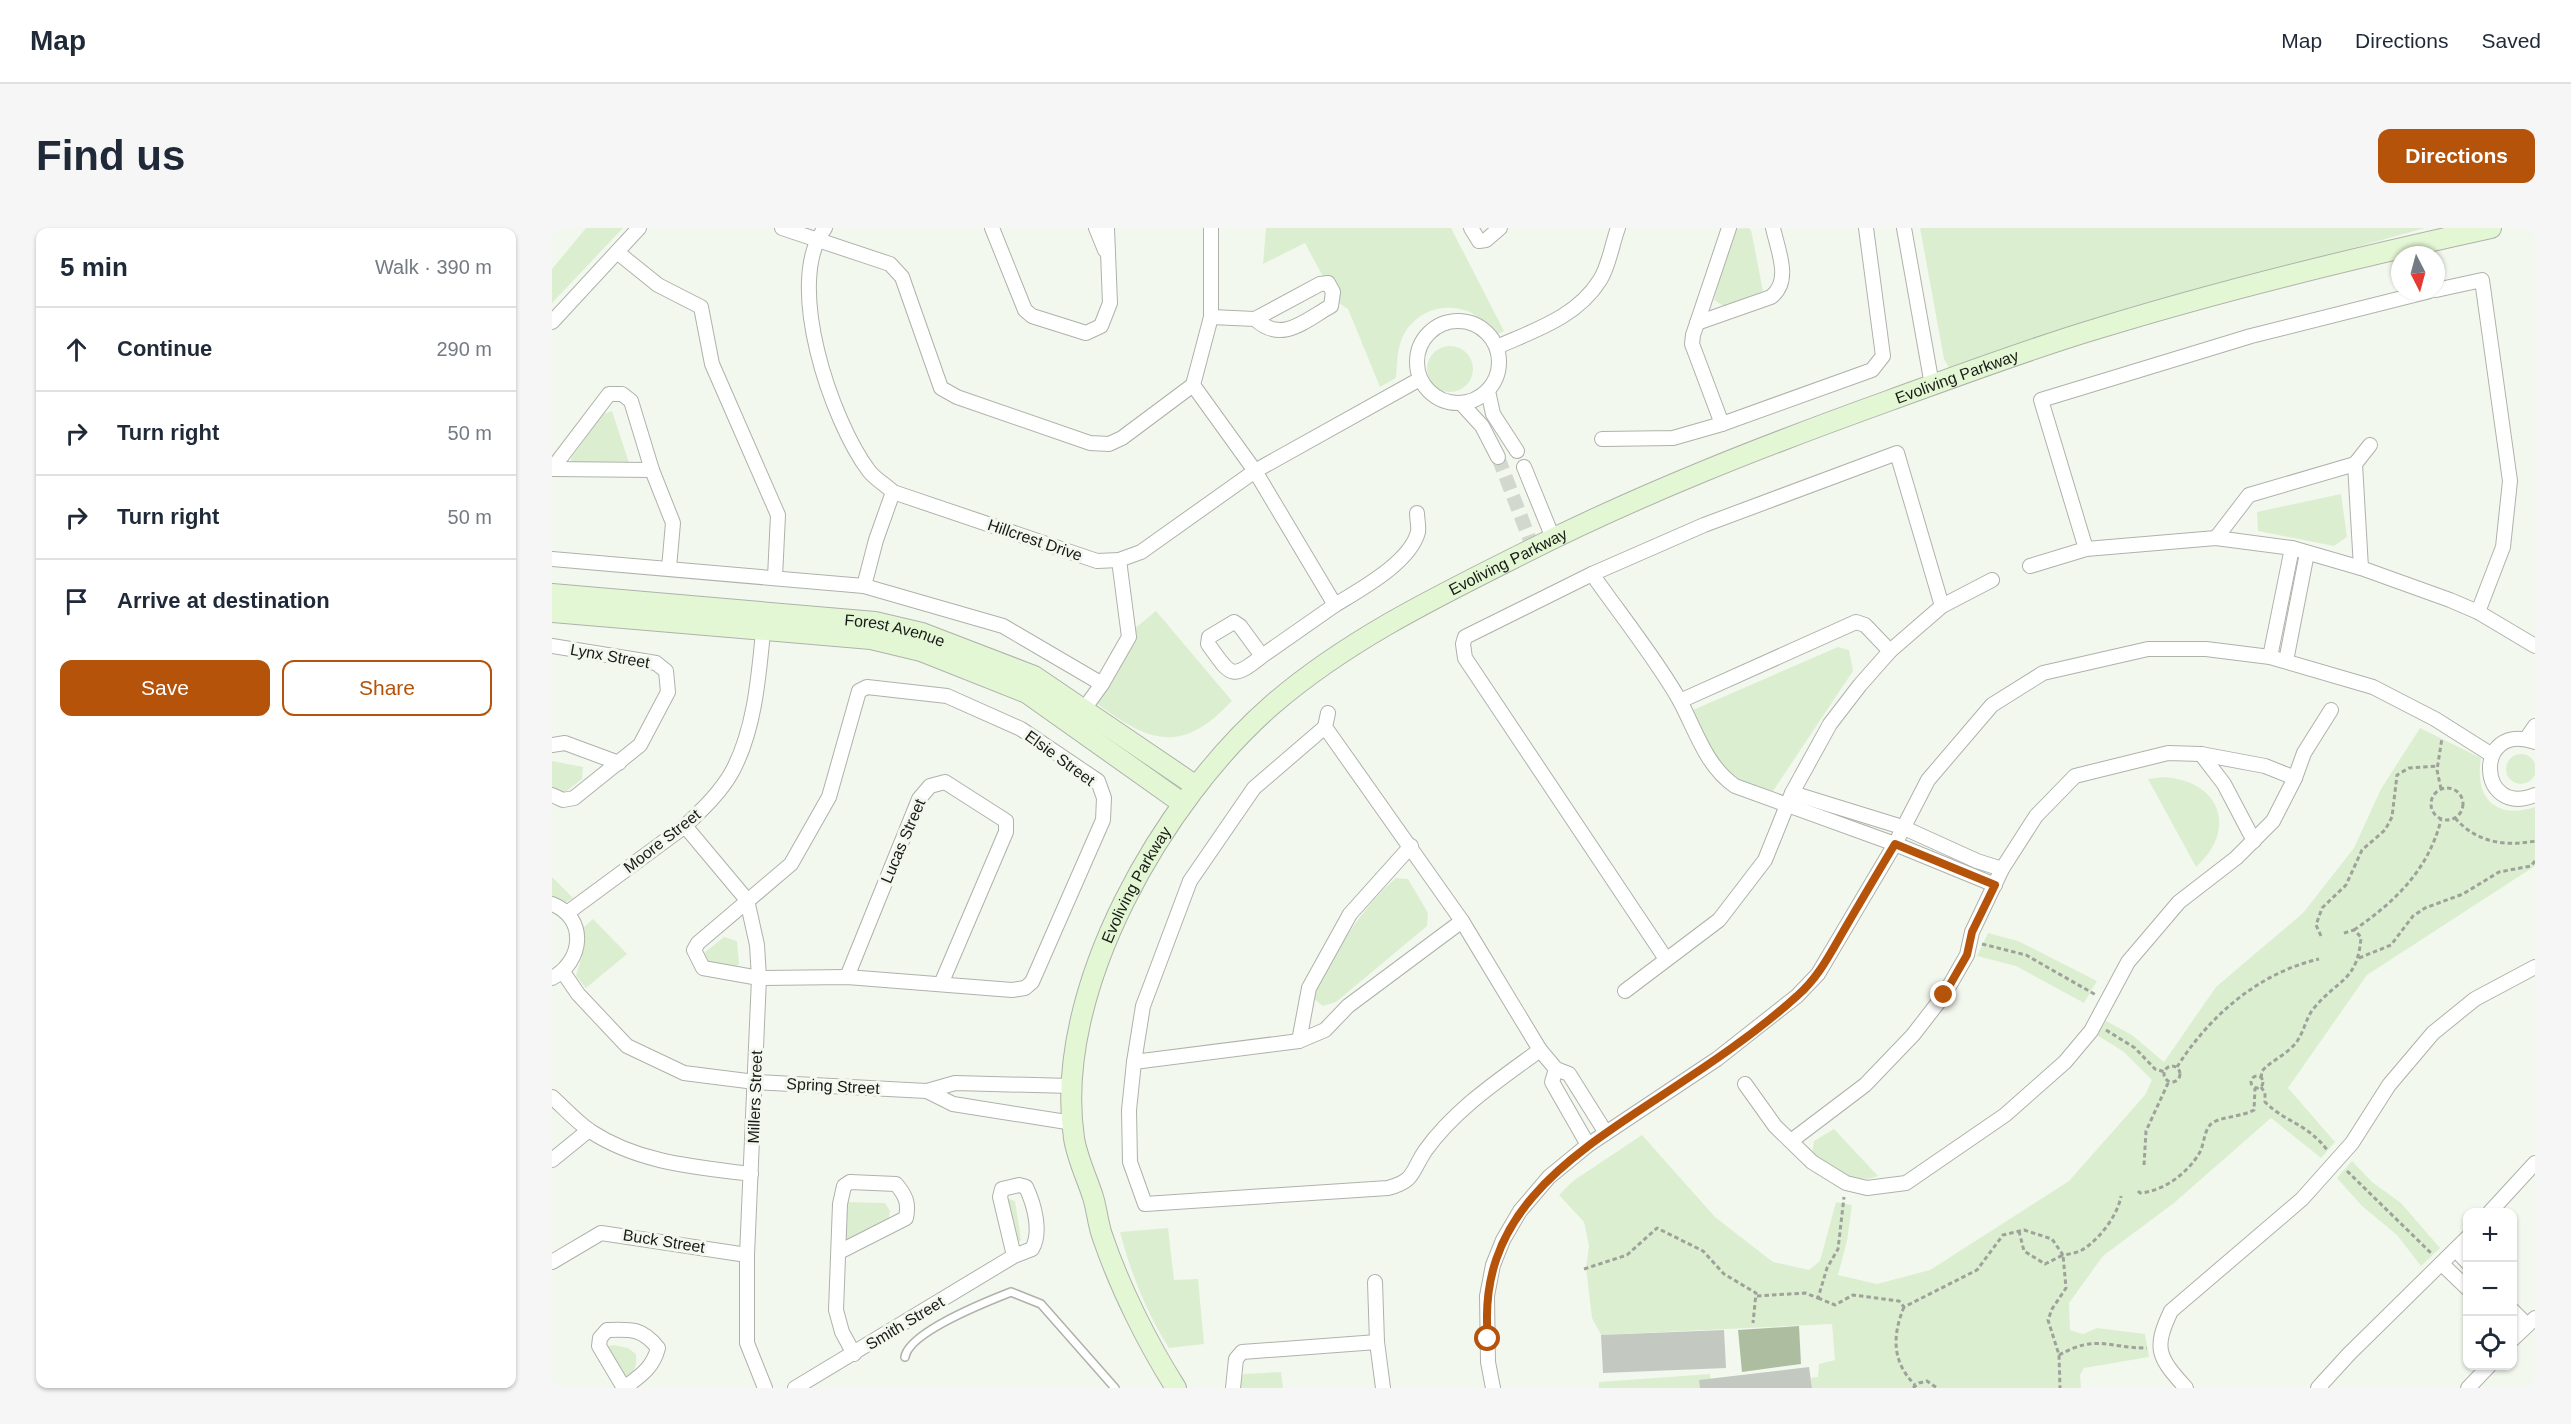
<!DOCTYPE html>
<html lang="en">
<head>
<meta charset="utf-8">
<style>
  :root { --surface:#fff; --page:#f6f6f7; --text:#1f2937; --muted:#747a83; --line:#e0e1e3; --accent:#b45309 }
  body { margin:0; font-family:Helvetica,sans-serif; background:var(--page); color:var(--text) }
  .controls { position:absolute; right:18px; bottom:18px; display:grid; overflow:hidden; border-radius:12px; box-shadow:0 2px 4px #0004 }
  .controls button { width:54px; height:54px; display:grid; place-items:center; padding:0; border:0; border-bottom:2px solid var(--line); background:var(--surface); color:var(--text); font:30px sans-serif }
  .compass { position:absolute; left:1839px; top:18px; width:54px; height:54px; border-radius:50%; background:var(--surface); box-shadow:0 2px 4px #0004; rotate:174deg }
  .stop { position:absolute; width:18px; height:18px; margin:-14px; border:4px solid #b45309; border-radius:50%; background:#fff }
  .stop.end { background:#b45309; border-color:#fff; box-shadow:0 2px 6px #0008 }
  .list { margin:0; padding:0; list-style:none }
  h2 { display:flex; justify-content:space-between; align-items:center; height:78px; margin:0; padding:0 24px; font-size:26px }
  h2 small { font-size:20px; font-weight:400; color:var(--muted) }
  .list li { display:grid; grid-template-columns:39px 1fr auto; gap:18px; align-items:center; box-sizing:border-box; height:84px; padding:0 24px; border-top:2px solid var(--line) }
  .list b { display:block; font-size:22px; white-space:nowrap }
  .list em { font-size:20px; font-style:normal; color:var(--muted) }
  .actions { display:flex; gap:12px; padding:18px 24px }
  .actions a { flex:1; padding:14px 0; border:2px solid var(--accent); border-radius:12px; text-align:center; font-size:21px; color:var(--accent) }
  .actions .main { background:var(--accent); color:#fff }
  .icon { flex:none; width:33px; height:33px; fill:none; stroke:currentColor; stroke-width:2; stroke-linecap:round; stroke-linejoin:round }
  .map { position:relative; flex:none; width:1983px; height:1160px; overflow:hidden; border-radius:12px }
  header { display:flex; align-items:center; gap:36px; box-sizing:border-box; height:84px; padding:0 30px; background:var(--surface); border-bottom:2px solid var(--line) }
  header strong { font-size:28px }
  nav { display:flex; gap:33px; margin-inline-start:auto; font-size:21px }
  .intro { display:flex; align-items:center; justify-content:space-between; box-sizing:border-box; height:144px; padding:0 36px }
  h1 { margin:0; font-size:42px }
  .button { padding:15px 27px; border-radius:12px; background:var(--accent); color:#fff; font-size:21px; font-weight:700 }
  main { display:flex; gap:36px; padding:0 36px }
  aside { flex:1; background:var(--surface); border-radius:12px; box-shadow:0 2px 4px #0004 }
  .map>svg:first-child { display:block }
  .green { fill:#dceed0 }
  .water { fill:#acbe9f }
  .building { fill:#c3c8c0 }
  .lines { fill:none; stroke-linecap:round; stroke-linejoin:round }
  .street-tunnel { stroke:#d2d7cf; stroke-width:14; stroke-dasharray:14 7; stroke-linecap:butt }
  .lane-casing { stroke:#aeb2ab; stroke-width:10 }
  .street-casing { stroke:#aeb2ab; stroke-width:16 }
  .secondary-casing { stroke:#aeb2ab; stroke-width:22 }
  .path { stroke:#9ea29b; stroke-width:3; stroke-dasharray:4.5 3; stroke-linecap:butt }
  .lane { stroke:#fff; stroke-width:7 }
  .street { stroke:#fff; stroke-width:14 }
  .secondary { stroke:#e4f7d4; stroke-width:20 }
  .route { stroke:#b45309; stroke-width:8 }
  .labels { text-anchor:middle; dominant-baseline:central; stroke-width:6; stroke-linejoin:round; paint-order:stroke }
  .street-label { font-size:16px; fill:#191b18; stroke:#f3f8ef }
</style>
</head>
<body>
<header>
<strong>Map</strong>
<nav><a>Map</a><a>Directions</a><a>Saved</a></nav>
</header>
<div class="intro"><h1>Find us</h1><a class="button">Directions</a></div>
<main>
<aside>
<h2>5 min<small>Walk · 390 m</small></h2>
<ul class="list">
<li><svg class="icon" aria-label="ahead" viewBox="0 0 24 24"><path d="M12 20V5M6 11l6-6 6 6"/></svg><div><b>Continue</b></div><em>290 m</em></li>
<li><svg class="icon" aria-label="right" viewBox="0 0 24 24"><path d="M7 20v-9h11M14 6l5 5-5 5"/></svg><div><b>Turn right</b></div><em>50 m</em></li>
<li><svg class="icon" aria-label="right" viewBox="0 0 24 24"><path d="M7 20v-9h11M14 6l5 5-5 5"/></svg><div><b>Turn right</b></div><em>50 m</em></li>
<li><svg class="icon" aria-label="arrive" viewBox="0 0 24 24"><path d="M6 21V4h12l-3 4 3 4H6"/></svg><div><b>Arrive at destination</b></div></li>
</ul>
<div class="actions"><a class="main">Save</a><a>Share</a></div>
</aside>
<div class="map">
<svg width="1983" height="1160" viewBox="0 0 1983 1160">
  <rect width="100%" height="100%" fill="#f3f8ef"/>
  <g class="green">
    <path d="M34 0H71L0 75V41Z"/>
    <path d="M714 0H899L952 103 942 108C934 98 927 87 915 83 888 73 859 86 849 113 845 123 845 138 844 150L828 159 796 81 784 73 753 15 711 36Z"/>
    <path d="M1196 0 1199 2 1211 63 1173 79 1162 72 1181 1Z"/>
    <path d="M1368 0H1873L1499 104 1399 143 1392 131Z"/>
    <circle cx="898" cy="141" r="23"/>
    <path d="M60 183 78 238 20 235 19 230 51 186Z"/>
    <path d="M1789 266 1795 309 1782 318 1706 303 1705 284Z"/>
    <path d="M604 383 680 473C629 527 597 515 543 474L576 406Z"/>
    <path d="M1286 419 1297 422 1301 443 1221 563 1174 549 1138 488 1141 482Z"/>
    <path d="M1868 500 1929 530C1922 570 1944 592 1983 579V638L1815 747 1736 860 1783 914 1769 930 1719 890 1622 975 1551 1028 1517 1075 1518 1102 1531 1106 1545 1100 1593 1106 1597 1129 1532 1140 1528 1147 1529 1160H1260L1259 1150 1266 1149 1267 1136 1283 1132 1280 1096 1049 1107 1040 1090 1034 1040 1037 1018 1032 994 1007 967 1021 953 1090 907 1163 989 1221 1034 1257 1042 1268 1033 1284 974 1300 977 1295 1013 1286 1047 1325 1056 1378 1042 1517 953 1593 867 1600 852 1572 824 1545 807 1554 793 1580 807 1612 834 1664 759 1751 685 1802 620 1829 561Z"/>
    <circle cx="1969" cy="541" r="15"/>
    <path d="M0 533 31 539 30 551 12 565 0 566Z"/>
    <path d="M1611 549C1667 552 1687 600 1644 639L1596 551Z"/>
    <path d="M0 649 21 670 6 679 0 675Z"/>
    <path d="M844 650 856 651 876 685 875 698 784 774 771 778 761 770 764 761C787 720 808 681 844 650Z"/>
    <path d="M41 691 75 726 34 760 24 748 30 728 29 702Z"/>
    <path d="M1436 705 1466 713 1545 753 1532 775 1464 738 1425 728Z"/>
    <path d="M172 709 185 713 187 736 178 743 153 734 152 725Z"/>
    <path d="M1282 901 1326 948C1301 958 1280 939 1260 926L1262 913Z"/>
    <path d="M1800 933 1820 954 1849 975 1888 1020 1869 1038 1845 1007 1810 978 1785 950Z"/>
    <path d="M454 970 463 973 469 1012 465 1015Z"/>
    <path d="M297 974 333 975 338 983 336 993 297 1012 289 1009 291 980Z"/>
    <path d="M616 1000 622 1052 646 1051 652 1116 617 1120C595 1086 578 1043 568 1004Z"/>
    <path d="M62 1117 76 1120 84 1126C85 1138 83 1144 73 1150L54 1118Z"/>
    <path d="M729 1144 731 1160H686L685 1151 692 1146Z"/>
    <path d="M1158 1146 1159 1160H1047V1154Z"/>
  </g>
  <path class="water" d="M1247 1098 1249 1136 1190 1144 1186 1102Z"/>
  <g class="building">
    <path d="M1172 1102 1174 1140 1051 1145 1049 1107Z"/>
    <path d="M1257 1139 1260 1160H1148L1147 1152Z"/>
  </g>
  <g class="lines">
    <path class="street-tunnel" d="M946 229 981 320"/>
    <defs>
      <path id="lane" d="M353 1129C357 1104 436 1073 459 1064L489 1076 563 1160"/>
      <g id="street">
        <path d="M230 0 338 36 350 49 389 160 405 169 538 215 557 216 570 210 641 157"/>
        <path d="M273 0C231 54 280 194 317 243 323 251 334 257 341 264L545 333 567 332 589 324 703 243 868 151"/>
        <path d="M440 0 473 82 480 88 534 105 549 98 558 75 555 0"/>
        <path d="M544 0 553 22"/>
        <path d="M659 0V89L641 157 703 243 783 377C807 362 858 335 866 304 867 299 865 291 865 285"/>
        <path d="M919 0 927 13 934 12 948 0"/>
        <path d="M1177 0 1141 107 1140 116 1170 196 1320 142 1331 128 1314 0"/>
        <path d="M1352 0 1380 157"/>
        <path d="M65 24 106 57 149 79 160 136 226 287 223 349"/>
        <path d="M1884 62 1930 52 1958 253 1951 319 1926 384"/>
        <path d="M659 89 703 91 768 56 776 55 781 64 779 78C752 93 730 116 703 91"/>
        <circle cx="906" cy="134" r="41"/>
        <path d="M0 94 87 0"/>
        <path d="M1145 95 1219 69C1240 53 1226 23 1221 0"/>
        <path d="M945 119C983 102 1025 89 1048 52 1057 38 1060 16 1066 0"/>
        <path d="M936 163 941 186 965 223"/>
        <path d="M909 175 930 198 946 229"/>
        <path d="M1050 211 1121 210 1170 196"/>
        <path d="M1803 236 1818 217"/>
        <path d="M972 239 1001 310"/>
        <path d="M0 241 57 166H70L79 173 100 242 121 295 117 340"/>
        <path d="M0 241 100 242"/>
        <path d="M341 264 324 312 312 358 451 398 550 456 577 409 567 332"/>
        <path d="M1664 310 1697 267 1803 236 1809 340"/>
        <path d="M1534 321 1489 172 1699 108 1878 63"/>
        <path d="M0 331 312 358"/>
        <path d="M1478 338 1534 321 1664 310 1740 320 1809 340 1898 372 1926 384 1983 418"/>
        <path d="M1040 346C1068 386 1105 432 1128 473 1144 503 1154 538 1183 558L1343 616 1443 657"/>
        <path d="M0 418 104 435 114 443 116 464 88 517 22 570 11 572 0 567"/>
        <path d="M710 428C678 454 678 446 656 416L657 409 682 394 688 398 710 428 783 377"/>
        <path d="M1718 429 1740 320"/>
        <path d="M1734 433 1755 325"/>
        <path d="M315 459 395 468 469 501 546 553 552 570 551 592 480 754 473 760 460 762 295 749 207 750 151 740 142 722 146 715 239 636 277 569 307 463Z"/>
        <path d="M1128 473 1304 394 1313 397 1338 423"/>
        <path d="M776 485 773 499 910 693 988 822 1004 841 1017 846 1054 905"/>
        <path d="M527 488 550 456"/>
        <path d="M773 499 702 560 638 653 591 778 582 834 577 882 578 934 593 976 836 960C863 953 859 944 873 923 903 881 947 852 988 822"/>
        <path d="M1974 511 1983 498"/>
        <path d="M1983 514C1921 492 1925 591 1983 567"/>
        <path d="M0 517 13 515 67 535"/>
        <path d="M1649 526 1672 556 1702 613"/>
        <path d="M1240 565 1350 599 1425 633 1450 641"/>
        <path d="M133 598 195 672 205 717 207 750 195 1027V1115L213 1160"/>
        <path d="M0 676C36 690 31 734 0 750"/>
        <path d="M15 685 133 598C150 582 170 563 181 542 204 498 207 443 212 394"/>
        <path d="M1114 731 913 430 911 416 913 409 1040 346 1152 297 1345 225 1390 378"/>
        <path d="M11 744 26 766 75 818 132 845 203 854 375 863 403 855 519 858"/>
        <path d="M295 749 367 571 378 558 393 554 454 593V604L389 756"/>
        <path d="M1073 763 1167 692 1213 632 1240 565 1278 496 1308 457 1338 423 1390 378 1440 352"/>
        <path d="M747 813 757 760 798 686 859 618"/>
        <path d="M582 834 747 813 773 802 796 778 910 693"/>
        <path d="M1004 841 1000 854 1036 917"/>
        <path d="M1193 856 1223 898 1260 934 1294 955 1315 960 1354 955 1453 887 1513 834 1539 803 1576 734 1627 674 1684 630 1721 593 1743 550 1752 525 1779 482"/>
        <path d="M375 863 401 876 521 895"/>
        <path d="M0 869C12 880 25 894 38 903 87 935 143 939 199 946"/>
        <path d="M1239 913 1313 857 1361 807 1392 767 1415 727 1420 704 1450 641 1484 588 1523 548 1616 525 1649 526 1713 538 1743 550"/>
        <path d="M0 932 37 902"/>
        <path d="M1938 984 1983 935"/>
        <path d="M1904 1022 1916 1035"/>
        <path d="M287 1024 354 990C357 975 354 968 344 956L298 954 292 958 288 976 284 1082 290 1104 302 1126"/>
        <path d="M0 1034 49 1005 195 1027"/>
        <path d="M1890 1036 1916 1061"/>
        <path d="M823 1054 825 1114 831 1160"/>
        <path d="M1960 1082 1975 1097"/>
        <path d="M1960 1112 1983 1090"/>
        <path d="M72 1160C88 1148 101 1140 106 1120 90 1100 79 1101 55 1102L48 1110 47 1118 72 1160"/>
        <path d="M243 1160 462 1028 480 1021C490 1004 482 976 474 959L467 957 450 961 448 969 462 1028"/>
        <path d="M681 1160 684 1131 690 1124 825 1114"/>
        <path d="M941 1160 936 1134 935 1068 941 1037 951 1012 968 983 997 949 1036 917 1165 831 1245 768 1266 746 1343 616 1376 552 1440 477 1491 445 1596 421H1654L1718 429 1821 459 1883 491 1940 527"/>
        <path d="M1634 1160C1606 1129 1601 1121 1619 1083L1750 971 1800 915 1837 857 1881 805 1923 771 1983 739"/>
        <path d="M1766 1160 1797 1126 1916 1009"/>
        <path d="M1916 1160 1937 1138"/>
      </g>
      <g id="secondary">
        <path id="s1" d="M0 366 323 394 370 405 482 448 644 558"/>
        <path d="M0 384 319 411 369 423 475 465 630 575"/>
        <path id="s2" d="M624 1160C596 1116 568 1060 551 1010 546 997 545 982 541 969 535 950 525 930 522 910 500 762 612 571 720 477 794 413 882 370 970 326 1088 266 1211 218 1336 173 1405 148 1474 122 1544 101 1674 61 1806 29 1939 0"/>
      </g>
    </defs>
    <use href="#lane" class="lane-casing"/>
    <use href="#street" class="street-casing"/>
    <use href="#secondary" class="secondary-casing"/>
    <g class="path">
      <circle cx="1895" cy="576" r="16"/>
      <path d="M1889 561 1885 542 1890 510"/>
      <path d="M1903 590C1924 614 1952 619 1983 613"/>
      <path d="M1802 702C1844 673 1876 642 1889 592"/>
      <path d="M1769 708 1764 697 1770 680 1794 657 1810 622 1833 602 1840 589 1845 547 1857 540 1885 538"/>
      <path d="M1430 716 1474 727 1544 767"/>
      <path d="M1807 730 1839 717 1861 688 1873 680 1911 666 1947 644 1979 638 1983 633"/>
      <path d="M1554 802 1583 820 1603 841 1613 844"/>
      <circle cx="1620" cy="846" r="8"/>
      <path d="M1625 839C1658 787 1707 745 1767 731"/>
      <circle cx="1705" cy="854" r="6"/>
      <path d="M1709 850 1710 843C1719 833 1730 829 1739 820 1752 809 1752 792 1762 780 1786 751 1806 753 1809 709L1802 702 1789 706"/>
      <path d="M1709 859 1713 865V874C1734 895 1755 895 1776 923"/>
      <path d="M1592 937 1594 903 1617 853"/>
      <path d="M1795 943 1880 1026"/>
      <path d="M1586 963 1588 965C1612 963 1636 945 1648 924 1652 916 1652 904 1658 897 1664 889 1690 889 1702 882L1703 860"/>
      <path d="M1467 1003 1472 1023 1493 1036 1511 1027 1514 1060 1500 1081 1496 1092 1507 1127 1508 1160"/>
      <path d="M1032 1041 1075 1027 1105 1000 1151 1023 1172 1046 1204 1065 1201 1095"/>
      <path d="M1205 1068 1253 1065 1266 1070 1275 1040 1286 1021 1292 969"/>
      <path d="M1266 1070 1283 1077 1301 1067 1347 1073 1352 1079 1425 1042 1451 1007 1472 1002 1500 1011 1511 1027C1517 1026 1524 1025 1530 1022 1547 1012 1566 987 1569 968"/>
      <path d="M1352 1079C1340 1108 1340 1134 1363 1157"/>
      <path d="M1507 1127C1545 1106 1555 1120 1595 1120"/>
      <path d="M1361 1160 1367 1155 1375 1153 1385 1160"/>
    </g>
    <use href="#lane" class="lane"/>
    <use href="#street" class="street"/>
    <use href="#secondary" class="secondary"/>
  </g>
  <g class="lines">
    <path class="route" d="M936 1111C924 988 1015 930 1106 870 1153 839 1202 807 1245 768 1266 750 1278 726 1292 702 1309 673 1326 644 1343 616L1443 657 1420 704 1415 727 1392 767"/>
  </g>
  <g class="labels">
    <g class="street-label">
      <text stroke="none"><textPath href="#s2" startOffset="1527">Evoliving Parkway</textPath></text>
      <text transform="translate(483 312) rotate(19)">Hillcrest Drive</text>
      <text stroke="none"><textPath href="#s2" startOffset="1041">Evoliving Parkway</textPath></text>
      <text stroke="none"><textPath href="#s1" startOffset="345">Forest Avenue</textPath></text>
      <text transform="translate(58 428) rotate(10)">Lynx Street</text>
      <text transform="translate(508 530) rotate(36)">Elsie Street</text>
      <text transform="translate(110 613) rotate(-38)">Moore Street</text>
      <text transform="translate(351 613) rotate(-67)">Lucas Street</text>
      <text stroke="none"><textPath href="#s2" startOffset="537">Evoliving Parkway</textPath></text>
      <text transform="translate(281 858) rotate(3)">Spring Street</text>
      <text transform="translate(203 869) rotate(-88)">Millers Street</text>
      <text transform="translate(112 1013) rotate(9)">Buck Street</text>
      <text transform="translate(353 1095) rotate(-31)">Smith Street</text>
    </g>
  </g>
</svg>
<div class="controls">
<button>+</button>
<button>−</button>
<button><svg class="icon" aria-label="locate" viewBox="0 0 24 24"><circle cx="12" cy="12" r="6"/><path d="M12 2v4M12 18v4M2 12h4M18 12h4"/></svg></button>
</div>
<svg class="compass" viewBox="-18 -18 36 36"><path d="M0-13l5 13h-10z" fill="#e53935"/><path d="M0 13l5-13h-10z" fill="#747a83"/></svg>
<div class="stop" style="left:936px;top:1111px"></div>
<div class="stop end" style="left:1392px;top:767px"></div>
</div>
</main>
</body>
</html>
